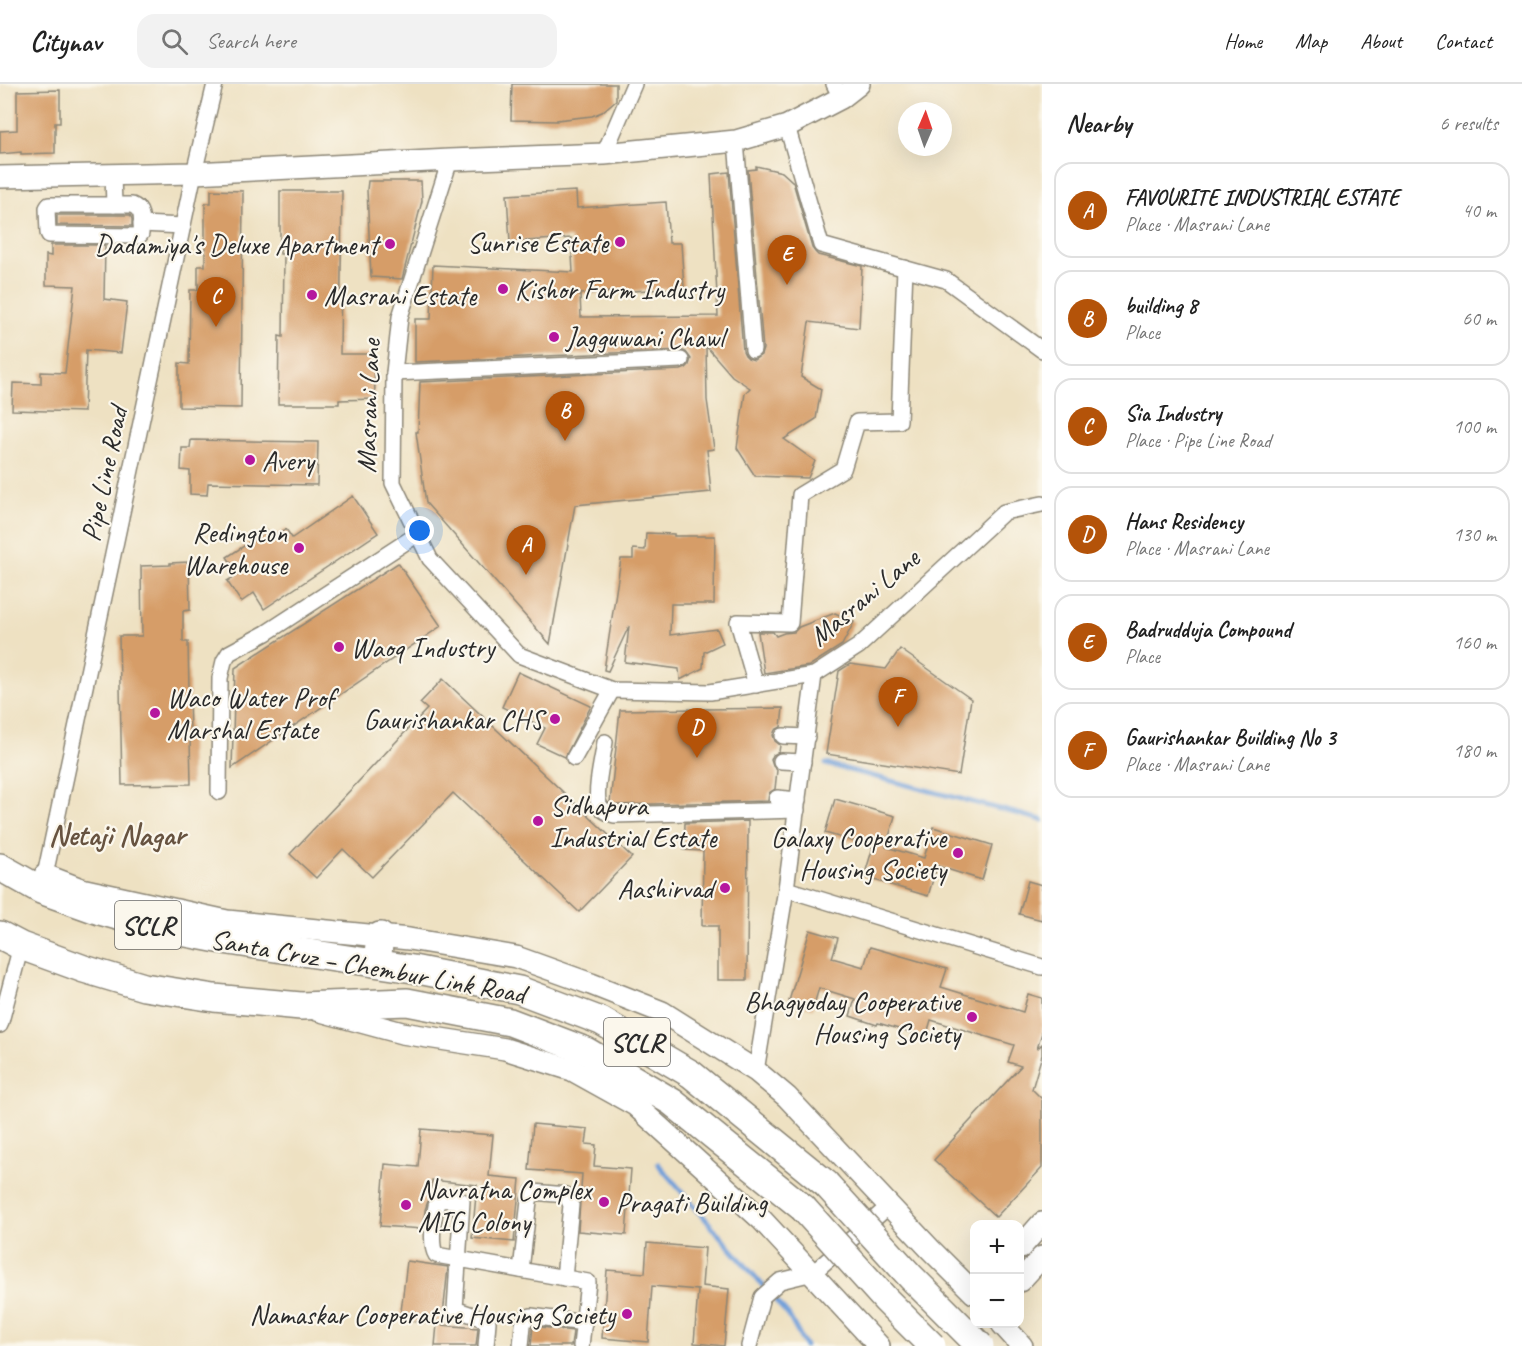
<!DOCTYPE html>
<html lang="en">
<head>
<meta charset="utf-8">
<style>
  :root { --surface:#fff; --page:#f2f2f2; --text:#222; --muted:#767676; --line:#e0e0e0; --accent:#b45309 }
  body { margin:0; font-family:Caveat,sans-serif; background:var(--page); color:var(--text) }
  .controls { position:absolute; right:18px; bottom:18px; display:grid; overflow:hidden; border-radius:12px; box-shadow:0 6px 24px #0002 }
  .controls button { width:54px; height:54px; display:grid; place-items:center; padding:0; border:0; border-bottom:2px solid var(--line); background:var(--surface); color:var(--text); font:30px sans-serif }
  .compass { position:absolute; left:898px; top:18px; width:54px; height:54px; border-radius:50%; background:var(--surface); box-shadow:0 6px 24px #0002; rotate:2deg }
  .you { position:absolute; left:420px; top:447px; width:21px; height:21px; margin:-15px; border:4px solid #fff; border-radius:50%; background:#1a73e8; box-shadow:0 0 0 9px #1a73e833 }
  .badge { display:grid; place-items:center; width:39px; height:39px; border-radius:50%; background:var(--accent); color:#fff; font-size:20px; font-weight:700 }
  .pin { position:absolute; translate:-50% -50px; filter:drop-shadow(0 2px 3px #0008) }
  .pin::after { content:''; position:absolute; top:32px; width:21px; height:18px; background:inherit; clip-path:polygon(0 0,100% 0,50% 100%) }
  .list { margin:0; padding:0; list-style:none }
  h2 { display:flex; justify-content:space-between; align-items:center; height:78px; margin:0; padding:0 24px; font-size:26px }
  h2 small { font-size:20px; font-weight:400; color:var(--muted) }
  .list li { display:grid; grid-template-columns:39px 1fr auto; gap:18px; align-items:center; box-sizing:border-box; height:96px; margin:0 12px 12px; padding:0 12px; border:2px solid var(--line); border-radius:18px }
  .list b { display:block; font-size:22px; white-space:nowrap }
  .list p { margin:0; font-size:20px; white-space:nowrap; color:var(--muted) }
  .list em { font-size:20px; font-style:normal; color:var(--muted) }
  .icon { flex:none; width:33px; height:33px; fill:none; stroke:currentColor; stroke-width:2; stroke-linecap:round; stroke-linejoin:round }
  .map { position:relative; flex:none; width:1042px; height:1262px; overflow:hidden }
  header { display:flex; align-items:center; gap:36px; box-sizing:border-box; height:84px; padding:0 30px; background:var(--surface); border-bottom:2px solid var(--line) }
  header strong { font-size:28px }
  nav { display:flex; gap:33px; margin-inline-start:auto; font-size:21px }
  .search { width:420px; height:54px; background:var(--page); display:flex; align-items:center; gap:15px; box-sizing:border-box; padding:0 21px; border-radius:18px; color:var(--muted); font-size:22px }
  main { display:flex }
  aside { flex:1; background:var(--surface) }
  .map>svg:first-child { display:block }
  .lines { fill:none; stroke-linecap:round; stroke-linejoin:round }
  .stream { stroke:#709fd9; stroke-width:5 }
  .building { fill:#d69d67 }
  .street-casing { stroke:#8c8676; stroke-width:18 }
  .secondary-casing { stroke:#8c8676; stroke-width:24 }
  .highway-casing { stroke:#8c8676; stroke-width:30 }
  .street { stroke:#fff; stroke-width:15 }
  .secondary { stroke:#fff; stroke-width:21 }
  .highway { stroke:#fff; stroke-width:27 }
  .highway-bridge-casing { stroke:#8c8676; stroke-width:30; stroke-linecap:butt }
  .highway-bridge { stroke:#fff; stroke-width:27 }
  .poi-dot { fill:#b5179e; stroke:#fbf7ec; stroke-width:2 }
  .labels { text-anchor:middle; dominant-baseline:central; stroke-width:4.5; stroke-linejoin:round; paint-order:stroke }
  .shield { fill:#fbf7ec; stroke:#696865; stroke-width:1.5 }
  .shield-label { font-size:27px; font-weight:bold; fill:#2b2b2b }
  .poi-label { font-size:28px; fill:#2b2b2b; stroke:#fbf7ec; text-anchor:start }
  .street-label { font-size:28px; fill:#2b2b2b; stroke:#fbf7ec }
  .neighbourhood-label { font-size:30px; font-weight:bold; fill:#675340; stroke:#fbf7ec }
</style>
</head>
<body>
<header>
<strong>Citynav</strong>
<div class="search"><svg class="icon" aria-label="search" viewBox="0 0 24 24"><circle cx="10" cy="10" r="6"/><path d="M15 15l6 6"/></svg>Search here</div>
<nav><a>Home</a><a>Map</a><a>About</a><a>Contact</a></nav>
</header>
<main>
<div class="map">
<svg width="1042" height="1262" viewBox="0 0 1042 1262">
  <rect width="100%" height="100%" fill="#fbf7ec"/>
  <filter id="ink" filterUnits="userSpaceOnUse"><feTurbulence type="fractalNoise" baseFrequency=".0167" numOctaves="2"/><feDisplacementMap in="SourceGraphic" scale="12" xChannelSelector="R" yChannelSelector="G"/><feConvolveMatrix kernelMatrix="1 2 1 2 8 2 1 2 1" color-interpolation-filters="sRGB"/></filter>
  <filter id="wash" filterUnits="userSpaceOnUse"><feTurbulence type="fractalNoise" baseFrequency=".008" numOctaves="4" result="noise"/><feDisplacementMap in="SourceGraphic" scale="24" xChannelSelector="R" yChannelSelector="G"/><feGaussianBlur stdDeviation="1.35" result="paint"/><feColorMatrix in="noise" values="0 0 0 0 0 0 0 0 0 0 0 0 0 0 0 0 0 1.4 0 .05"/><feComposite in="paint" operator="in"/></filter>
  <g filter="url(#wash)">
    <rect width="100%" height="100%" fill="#eee1c2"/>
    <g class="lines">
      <g class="stream">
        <path d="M826 680 1042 736"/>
        <path d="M658 1080 789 1232 805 1262"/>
      </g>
    </g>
    <g id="blocks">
      <g class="building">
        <path d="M512 0H616V16L602 28 592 32 557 36V37L511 36Z"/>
        <path d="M60 6V39H55V69L21 70V68L0 70V47L17 46V7Z"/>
        <path d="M756 82 782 88 793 98 812 164 815 168 818 171 862 182 859 244 809 238 801 293 821 305 816 335 784 355 815 377 808 394 755 392 737 364 745 309 750 304 732 292 706 262 707 316 714 365 707 366 711 408 575 421 550 560 426 419 416 348H418L420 298 681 286 686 284 689 281 691 275 686 268 681 266 415 278V235H431L433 181 573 188 571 154 510 158 507 111 576 107 577 124 666 118 669 159H681L684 204 580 210 581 233 718 232 711 90 729 88 743 267 745 271 748 274 754 276 761 271 763 265 748 86 756 85Z"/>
        <path d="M368 97H421L422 117 402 195 371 193 367 106Z"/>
        <path d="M211 106 243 107 241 324 179 323V279L189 280 190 206H198V182H205V119H211Z"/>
        <path d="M280 107H342L340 270H374L375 315 339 316V320H278L279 252 283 253 284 170H280Z"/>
        <path d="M57 131H130L132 135V142L57 141Z"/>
        <path d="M51 161H105L104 215 127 218 121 269 86 266 84 328 12 326 13 299 41 300V288L65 289 75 202 46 201V171L51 172Z"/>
        <path d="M191 356 318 358 317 401 208 399 207 411 190 410V387L181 386 182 364H190Z"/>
        <path d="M353 412 378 449 264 525 254 509 241 518 227 497 239 490 227 473 267 447 272 454 286 445 292 454Z"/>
        <path d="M646 449 674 450V452H715L714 520H671L670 551 717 545 723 559 704 568 703 584 680 596 679 585 625 578 629 542 608 587 604 586 621 475H633V465L645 466Z"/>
        <path d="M189 478 190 526 183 527V558H188L191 700 122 701 119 552H142L141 482 170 481V479Z"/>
        <path d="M398 479 441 542 232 684 235 584Z"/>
        <path d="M835 529 854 538 842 561 809 582 764 589 758 548H773L776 552 784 549 794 548 799 543Z"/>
        <path d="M900 565 971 615 959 691 826 670 839 587 850 580 886 585Z"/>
        <path d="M518 588 591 622 565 673 537 660 545 644 502 623Z"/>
        <path d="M443 595 632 773 579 828 453 709 372 793 343 765 316 794 290 770 427 625 420 619Z"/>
        <path d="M783 624 781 643 775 646 773 651 775 657 780 661 779 668 773 671 771 676 773 682 777 686 775 705 769 709 768 717 615 721 610 719 620 626Z"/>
        <path d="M835 715 895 732 886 763 924 774 933 743 992 761 982 796 937 782 928 812 864 793 873 763 825 749Z"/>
        <path d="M748 737 747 896H718V842H702L703 767 684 766 685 739Z"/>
        <path d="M1028 797 1042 801V836L1019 830Z"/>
        <path d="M810 846 838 854 832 874 864 883 870 863 947 885 941 903 1023 928 1028 910 1042 914V949L1037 965 1042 960V971L1032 1005 1042 1015V1084L996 1133 934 1076 1021 982 1008 978 1014 961 931 936 926 953 878 939 877 941 850 932 855 915 819 904 813 924 789 917Z"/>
        <path d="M533 1040 588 1045 586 1060 596 1061 594 1082 631 1085 626 1151 578 1147 582 1090 529 1086Z"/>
        <path d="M421 1045 493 1051 489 1092 520 1095 514 1158 472 1154 477 1101 432 1096 431 1108 425 1126 423 1145 380 1142 385 1080 418 1083Z"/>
        <path d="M647 1159 705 1164 702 1202 729 1205 724 1262 694 1259 698 1206 652 1202 648 1258 602 1254 607 1186 645 1189Z"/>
        <path d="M407 1177 448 1183 442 1241 478 1244 476 1262H435L437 1240 400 1236Z"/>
        <path d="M533 1242 573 1247 571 1262H531Z"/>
      </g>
    </g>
  </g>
  <g filter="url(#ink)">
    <use href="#blocks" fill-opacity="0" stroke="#8c8676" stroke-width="1.5"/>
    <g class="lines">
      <defs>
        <g id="street">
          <path d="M834 0 841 14"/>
          <path d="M787 42 821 161 946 196 1042 266"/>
          <path d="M736 57 753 266"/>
          <path d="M604 70 634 0"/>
          <path d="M450 76 400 233 394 289 393 399 430 475 519 571 612 606 710 608 814 591 859 562 1004 428 1042 420"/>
          <path d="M113 91 114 121"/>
          <path d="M49 121H132C145 126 141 139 141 150L139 152 49 151 48 149 47 124Z"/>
          <path d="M141 140 183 142"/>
          <path d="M394 289 681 276"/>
          <path d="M756 601 738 538 790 539 800 411 843 385 857 338 899 337 905 184"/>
          <path d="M783 652 807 653"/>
          <path d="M605 658C603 672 594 709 599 720 602 727 608 729 614 731L797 726"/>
          <path d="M574 674 612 606"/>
          <path d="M781 677 803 678"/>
          <path d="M219 708 220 594 224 577 229 569 266 549 418 450"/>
          <path d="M777 714 798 716"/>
          <path d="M45 791 194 89 215 0"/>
          <path d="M786 805 1042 883"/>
          <path d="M0 941 21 862"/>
          <path d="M756 987 786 805 814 591"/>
          <path d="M521 1186 529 1117 533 1108 566 1111 571 1121 564 1194"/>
          <path d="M486 1262 488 1238 478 1233 455 1225 462 1117 438 1115C434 1128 429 1160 436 1171L588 1198 581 1262"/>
          <path d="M521 1262 523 1241 525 1235 531 1232 584 1239"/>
          <path d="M749 1262 762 1213 780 1197 813 1189 890 1121"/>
        </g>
        <g id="secondary">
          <path d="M0 93 194 89 450 76 604 70 736 57 787 42 841 14 859 0"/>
          <path d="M41 806 45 791 81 805 227 837 409 855 516 873 591 900 662 928 756 987 787 1013 931 1166 974 1209"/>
          <path d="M317 926 402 949 505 965 572 986 635 1021 762 1136 879 1262"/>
          <path d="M1020 1164 1042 1139"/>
          <path d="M1020 1197 1042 1173"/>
          <path d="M1002 1240 1022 1262"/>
        </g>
        <g id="highway">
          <path d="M0 783 41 806 100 827 160 844 223 856 413 885 519 906 601 937 691 990 826 1100"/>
          <path d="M0 851 21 862 84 885 144 903 214 914 301 922 407 918 510 938 586 967 672 1018 803 1124"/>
          <path d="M377 879 380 852"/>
        </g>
      </defs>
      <use href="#street" class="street-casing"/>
      <use href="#secondary" class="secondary-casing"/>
      <use href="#highway" class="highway-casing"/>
      <use href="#street" class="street"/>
      <use href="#secondary" class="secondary"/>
      <use href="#highway" class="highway"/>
      <defs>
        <g id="highway-bridge">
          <path d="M826 1100 911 1193 980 1262"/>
          <path d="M803 1124 886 1216 932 1262"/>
        </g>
      </defs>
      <use href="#highway-bridge" class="highway-bridge-casing"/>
      <use href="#highway-bridge" class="highway-bridge"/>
    </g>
  </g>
  <g class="poi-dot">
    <circle cx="620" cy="158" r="6"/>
    <circle cx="390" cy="160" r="6"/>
    <circle cx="503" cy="205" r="6"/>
    <circle cx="312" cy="211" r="6"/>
    <circle cx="554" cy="253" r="6"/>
    <circle cx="250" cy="376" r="6"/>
    <circle cx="299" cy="464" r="6"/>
    <circle cx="339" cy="563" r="6"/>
    <circle cx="155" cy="629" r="6"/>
    <circle cx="555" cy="635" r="6"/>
    <circle cx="538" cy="737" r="6"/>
    <circle cx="958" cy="769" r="6"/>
    <circle cx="725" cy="804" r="6"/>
    <circle cx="972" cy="933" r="6"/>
    <circle cx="604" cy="1118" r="6"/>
    <circle cx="406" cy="1121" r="6"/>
    <circle cx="627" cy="1230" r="6"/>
  </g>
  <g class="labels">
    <g class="shield">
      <rect x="115" y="817" width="66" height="48" rx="4.5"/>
      <rect x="604" y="934" width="66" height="48" rx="4.5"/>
    </g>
    <g class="shield-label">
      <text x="148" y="841">SCLR</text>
      <text x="637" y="958">SCLR</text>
    </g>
    <g class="poi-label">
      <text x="608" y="158" text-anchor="end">Sunrise Estate</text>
      <text x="378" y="160" text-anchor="end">Dadamiya's Deluxe Apartment</text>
      <text x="515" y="205">Kishor Farm Industry</text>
      <text x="324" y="211">Masrani Estate</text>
      <text x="566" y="253">Jagguwani Chawl</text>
      <text x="262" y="376">Avery</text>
      <text x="287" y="448" text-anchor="end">Redington<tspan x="287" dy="32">Warehouse</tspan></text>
      <text x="351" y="563">Waoq Industry</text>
      <text x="167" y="613">Waco Water Prof<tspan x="167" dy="32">Marshal Estate</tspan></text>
      <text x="543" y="635" text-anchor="end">Gaurishankar CHS</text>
      <text x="550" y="721">Sidhapura<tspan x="550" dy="32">Industrial Estate</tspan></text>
      <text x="946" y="753" text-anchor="end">Galaxy Cooperative<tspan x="946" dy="32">Housing Society</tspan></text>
      <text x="713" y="804" text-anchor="end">Aashirvad</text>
      <text x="960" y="917" text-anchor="end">Bhagyoday Cooperative<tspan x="960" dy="32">Housing Society</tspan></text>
      <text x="418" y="1105">Navratna Complex<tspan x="418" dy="32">MIG Colony</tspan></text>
      <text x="616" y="1118">Pragati Building</text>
      <text x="615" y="1230" text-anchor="end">Namaskar Cooperative Housing Society</text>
    </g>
    <g class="street-label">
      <text transform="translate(368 322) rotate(-88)">Masrani Lane</text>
      <text transform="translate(104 390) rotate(-78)">Pipe Line Road</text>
      <text transform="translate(864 513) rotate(-40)">Masrani Lane</text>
      <text transform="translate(368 882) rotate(10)">Santa Cruz – Chembur Link Road</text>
    </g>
    <g class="neighbourhood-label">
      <text x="117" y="751">Netaji Nagar</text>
    </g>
  </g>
</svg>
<div class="controls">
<button>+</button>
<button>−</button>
</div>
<svg class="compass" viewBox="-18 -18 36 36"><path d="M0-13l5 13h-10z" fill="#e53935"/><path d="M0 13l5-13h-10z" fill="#767676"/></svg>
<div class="you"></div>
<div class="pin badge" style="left:526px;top:491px">A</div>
<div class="pin badge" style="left:565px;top:357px">B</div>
<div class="pin badge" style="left:216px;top:243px">C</div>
<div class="pin badge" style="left:697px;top:674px">D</div>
<div class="pin badge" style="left:787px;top:201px">E</div>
<div class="pin badge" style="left:898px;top:643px">F</div>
</div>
<aside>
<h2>Nearby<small>6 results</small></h2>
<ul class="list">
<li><span class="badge">A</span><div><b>FAVOURITE INDUSTRIAL ESTATE</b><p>Place · Masrani Lane</p></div><em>40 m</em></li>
<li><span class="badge">B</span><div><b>building 8</b><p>Place</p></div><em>60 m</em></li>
<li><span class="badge">C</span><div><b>Sia Industry</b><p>Place · Pipe Line Road</p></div><em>100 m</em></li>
<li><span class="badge">D</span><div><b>Hans Residency</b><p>Place · Masrani Lane</p></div><em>130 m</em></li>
<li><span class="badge">E</span><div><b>Badrudduja Compound</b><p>Place</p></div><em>160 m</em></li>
<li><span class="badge">F</span><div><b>Gaurishankar Building No 3</b><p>Place · Masrani Lane</p></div><em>180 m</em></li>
</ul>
</aside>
</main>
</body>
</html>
